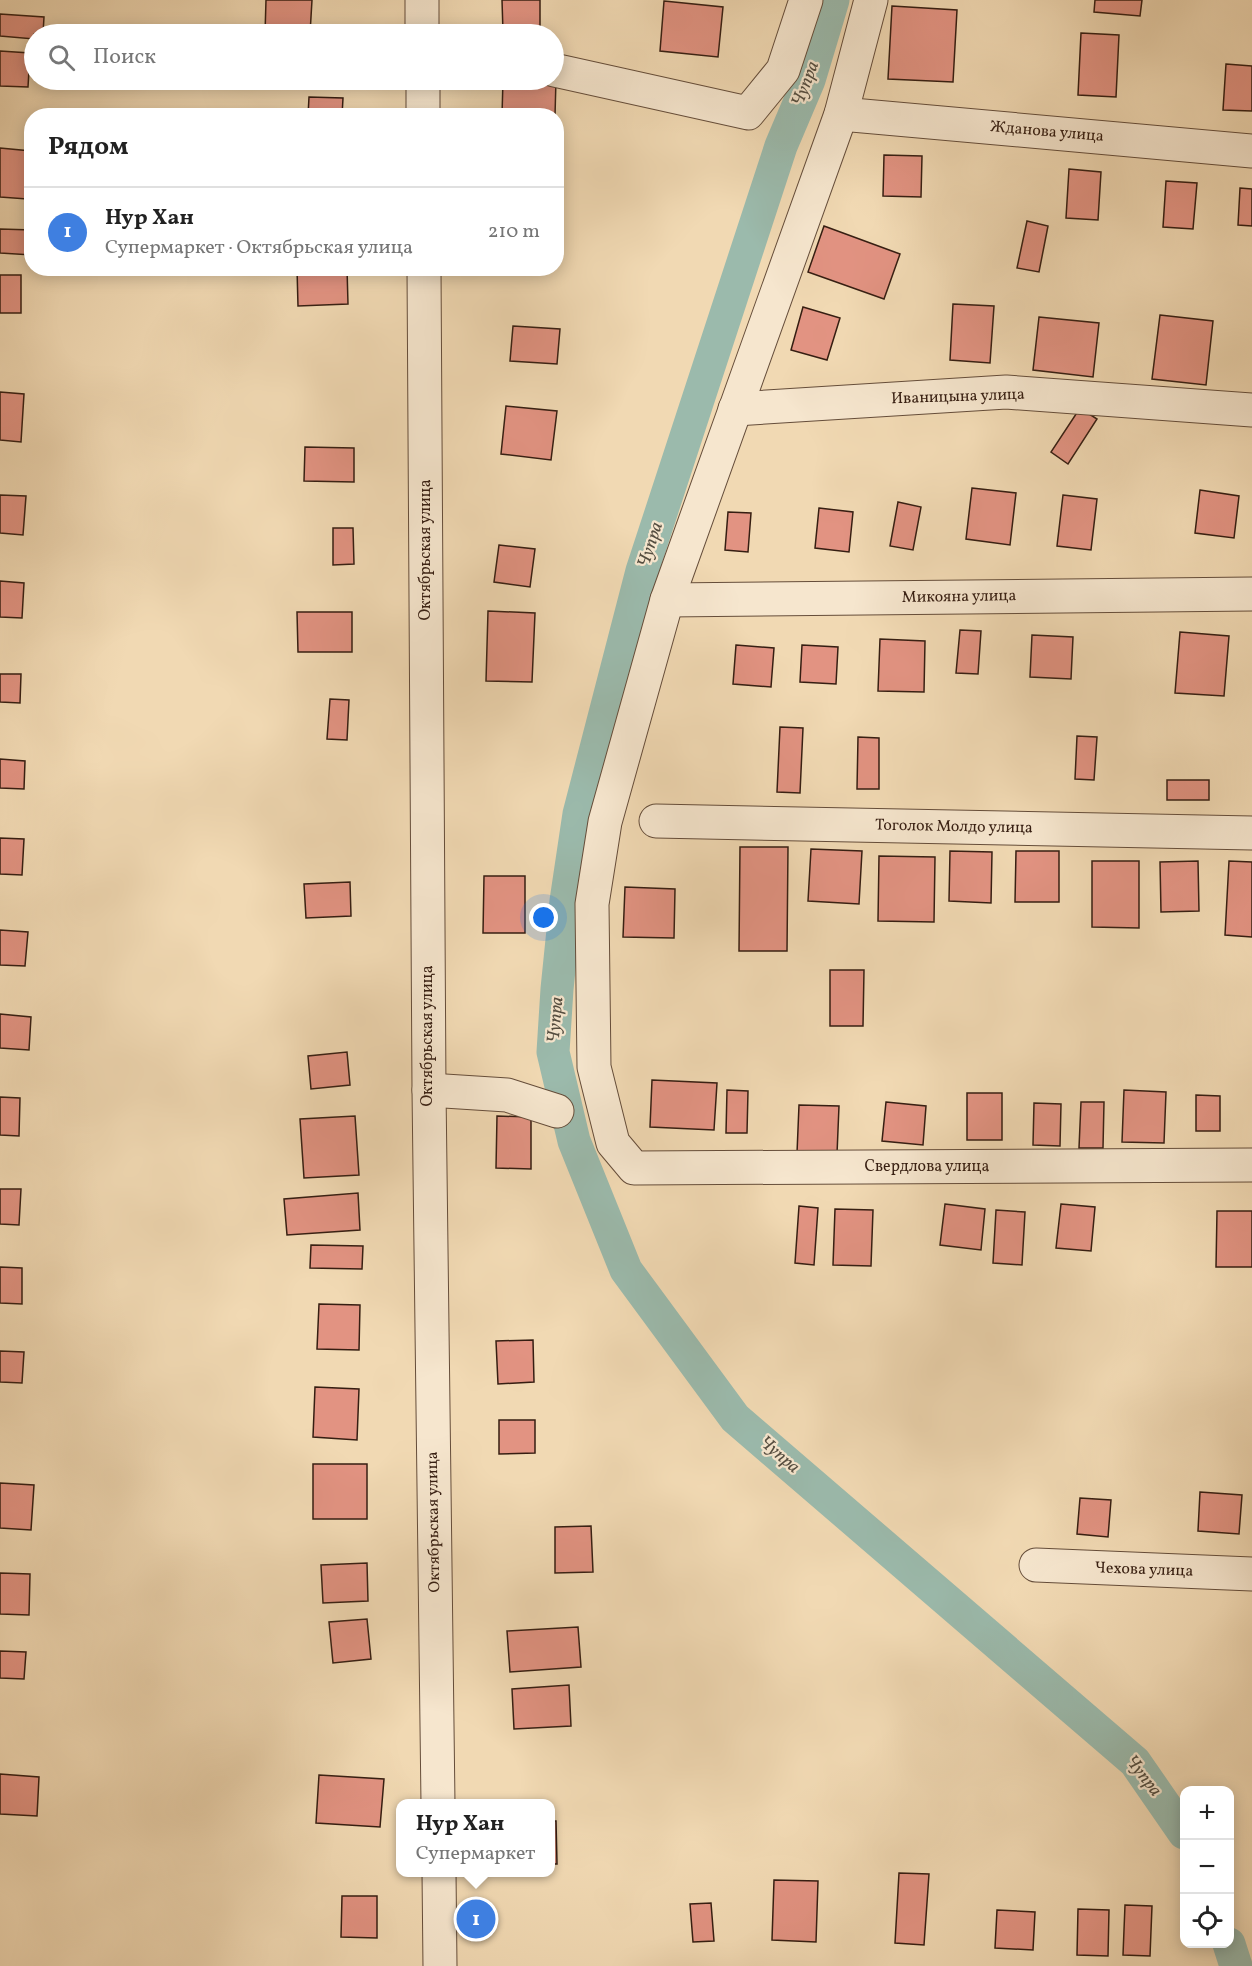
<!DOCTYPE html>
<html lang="ru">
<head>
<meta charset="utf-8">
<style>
  :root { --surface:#fff; --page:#f6f6f6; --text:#222; --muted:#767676; --line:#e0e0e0; --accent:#111827 }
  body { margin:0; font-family:Vollkorn,serif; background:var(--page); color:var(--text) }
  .controls { position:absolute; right:18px; bottom:18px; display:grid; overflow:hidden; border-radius:12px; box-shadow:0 3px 15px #0003 }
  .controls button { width:54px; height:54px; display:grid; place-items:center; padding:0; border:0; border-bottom:2px solid var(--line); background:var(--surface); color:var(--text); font:30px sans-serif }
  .you { position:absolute; left:544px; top:918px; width:21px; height:21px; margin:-15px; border:4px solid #fff; border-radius:50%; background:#1a73e8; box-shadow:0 0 0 9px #1a73e833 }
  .badge { display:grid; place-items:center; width:39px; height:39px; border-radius:50%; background:var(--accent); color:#fff; font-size:20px; font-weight:700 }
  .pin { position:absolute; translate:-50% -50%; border:3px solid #fff; box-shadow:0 2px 6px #0006 }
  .popup { position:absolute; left:396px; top:1799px; width:159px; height:78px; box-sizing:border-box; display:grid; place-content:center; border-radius:12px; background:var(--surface); filter:drop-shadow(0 2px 4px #0005); font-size:20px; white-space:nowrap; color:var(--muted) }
  .popup b { font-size:22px; color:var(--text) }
  .popup::after { content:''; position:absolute; left:50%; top:100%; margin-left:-12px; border:12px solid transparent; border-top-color:var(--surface) }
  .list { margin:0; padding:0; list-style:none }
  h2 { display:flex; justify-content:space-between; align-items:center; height:78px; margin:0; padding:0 24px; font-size:26px }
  h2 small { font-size:20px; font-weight:400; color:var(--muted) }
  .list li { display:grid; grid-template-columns:39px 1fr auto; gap:18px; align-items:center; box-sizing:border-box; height:90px; padding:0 24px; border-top:2px solid var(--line) }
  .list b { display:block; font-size:22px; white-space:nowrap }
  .list p { margin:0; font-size:20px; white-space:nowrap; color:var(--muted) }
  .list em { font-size:20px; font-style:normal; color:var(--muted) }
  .icon { flex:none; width:33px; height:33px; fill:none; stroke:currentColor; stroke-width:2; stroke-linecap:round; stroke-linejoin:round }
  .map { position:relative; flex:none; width:1252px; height:1966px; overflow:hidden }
  .search { position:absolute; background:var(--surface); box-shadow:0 3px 15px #0003; left:24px; top:24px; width:540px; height:66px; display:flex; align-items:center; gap:15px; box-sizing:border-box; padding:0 21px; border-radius:33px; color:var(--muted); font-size:22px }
  .panel { position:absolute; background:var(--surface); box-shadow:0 3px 15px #0003; left:24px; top:108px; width:540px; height:168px; border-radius:24px }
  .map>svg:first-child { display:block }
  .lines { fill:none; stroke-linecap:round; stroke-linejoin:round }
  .canal { stroke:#9bbaac; stroke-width:33 }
  .building { fill:#e29382; stroke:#361e12; stroke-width:1.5 }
  .street-casing { stroke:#654d3a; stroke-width:35 }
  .street { stroke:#f6e6ce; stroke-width:33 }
  .labels { text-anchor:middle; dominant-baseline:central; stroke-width:4.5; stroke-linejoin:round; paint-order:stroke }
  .street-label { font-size:16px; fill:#361e12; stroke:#f6e6ce }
  .water-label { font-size:18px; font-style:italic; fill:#544d40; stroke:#f6e6ce }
</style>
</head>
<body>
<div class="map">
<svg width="1252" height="1966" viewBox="0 0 1252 1966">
  <rect width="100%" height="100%" fill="#f1d9b3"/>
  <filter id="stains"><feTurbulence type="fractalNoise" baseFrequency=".00333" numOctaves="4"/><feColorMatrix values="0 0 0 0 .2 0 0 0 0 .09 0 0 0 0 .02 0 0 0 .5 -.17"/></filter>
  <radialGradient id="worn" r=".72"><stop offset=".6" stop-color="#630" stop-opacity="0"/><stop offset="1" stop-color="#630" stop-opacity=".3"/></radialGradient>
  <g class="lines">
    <g class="canal">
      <path d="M833 0 809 80 781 146 642 571 579 814 566 901 557 989 553 1052 574 1141 626 1270 735 1418 1135 1762 1184 1833"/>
      <path d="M1229 1944 1236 1966"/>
    </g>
  </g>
  <g class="building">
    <path d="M266 0H312L310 34H265Z"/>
    <path d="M502 0H540V31L503 32Z"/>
    <path d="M1095 0H1142L1140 16 1094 12Z"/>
    <path d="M664 1 723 7 718 57 660 51Z"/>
    <path d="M892 6 957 10 953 82 888 79Z"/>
    <path d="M0 14 44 17 43 34H34V39L0 36Z"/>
    <path d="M1081 33 1119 35 1116 97 1078 95Z"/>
    <path d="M0 51 30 53 28 87 0 86Z"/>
    <path d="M1226 64 1252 66V111L1223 110Z"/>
    <path d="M556 79 555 116 502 115 503 80Z"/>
    <path d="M309 97 343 98 342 116H308Z"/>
    <path d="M0 148 31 151 27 199 0 197Z"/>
    <path d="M884 155 922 156 921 197 883 196Z"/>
    <path d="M1069 169 1101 172 1098 220 1066 218Z"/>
    <path d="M1166 181 1197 183 1193 229 1163 227Z"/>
    <path d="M1240 188 1252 189V226L1238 225Z"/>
    <path d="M1027 221 1048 226 1039 272 1017 268Z"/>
    <path d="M824 226 900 254 884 299 808 272Z"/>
    <path d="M0 229 32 230V255L0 253Z"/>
    <path d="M297 268H347L348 304 298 306Z"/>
    <rect x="0" y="275" width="21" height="38"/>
    <path d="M953 304 994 306 990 363 950 360Z"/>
    <path d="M803 307 840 318 827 360 791 350Z"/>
    <path d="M1160 315 1213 321 1206 385 1152 379Z"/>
    <path d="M1039 317 1099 323 1093 377 1033 370Z"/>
    <path d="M513 326 560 329 557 364 510 361Z"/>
    <path d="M0 392 24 394 21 442 0 440Z"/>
    <path d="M506 406 557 411 551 460 501 454Z"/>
    <path d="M1080 408 1097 419 1068 464 1051 452Z"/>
    <path d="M305 447 354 448V482L304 481Z"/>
    <path d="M972 488 1016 493 1010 545 966 539Z"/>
    <path d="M1200 490 1239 496 1234 538 1195 533Z"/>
    <path d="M0 495 26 496 23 535 0 533Z"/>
    <path d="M1063 495 1097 499 1091 550 1057 546Z"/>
    <path d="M898 502 921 507 913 550 890 546Z"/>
    <path d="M819 508 853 512 849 552 815 548Z"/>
    <path d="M728 512 751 513 748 552 725 550Z"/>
    <path d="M333 528H353L354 564 333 565Z"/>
    <path d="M499 545 535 549 530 587 494 582Z"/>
    <path d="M0 581 24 583 22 618 0 617Z"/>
    <path d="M488 611 535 613 532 682 486 681Z"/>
    <path d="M297 612H352V652H298Z"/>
    <path d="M960 630 981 631 978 674 956 673Z"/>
    <path d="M1180 632 1229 636 1224 696 1175 693Z"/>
    <path d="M1032 635 1073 637 1071 679 1030 677Z"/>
    <path d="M880 639 925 641 924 692 878 691Z"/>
    <path d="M736 645 774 648 771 687 733 684Z"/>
    <path d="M802 645 838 647 836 684 800 682Z"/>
    <path d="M0 674H21L20 703 0 702Z"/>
    <path d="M330 699 349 700 347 740 327 739Z"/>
    <path d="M780 727 803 728 800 793 777 792Z"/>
    <path d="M1077 736 1097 737 1094 780 1075 779Z"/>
    <path d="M858 737 879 738V789H857Z"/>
    <path d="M0 759 25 761 24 789 0 788Z"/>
    <rect x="1167" y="780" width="42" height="20"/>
    <path d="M0 838 24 839 22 875 0 874Z"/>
    <path d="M740 847H788L787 951H739Z"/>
    <path d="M811 849 862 851 859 904 808 901Z"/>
    <path d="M950 851 992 852 991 903 949 901Z"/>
    <path d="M1016 851H1059V902H1015Z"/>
    <path d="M879 856 935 857 934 922 878 921Z"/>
    <path d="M1092 861H1139V928L1092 927Z"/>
    <path d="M1198 861 1199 911 1161 912 1160 862Z"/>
    <path d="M1229 861 1252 862V937L1225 935Z"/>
    <path d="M484 876H525V933H483Z"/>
    <path d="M350 882 351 916 306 918 304 884Z"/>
    <path d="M625 887 675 889 674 938 623 937Z"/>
    <path d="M0 930 28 932 25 966 0 965Z"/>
    <path d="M830 970H864L863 1026H830Z"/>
    <path d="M0 1014 31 1017 29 1050 0 1048Z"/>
    <path d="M347 1052 350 1085 311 1089 308 1056Z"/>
    <path d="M652 1080 717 1083 714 1130 650 1127Z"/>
    <path d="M727 1090 748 1091 747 1133H726Z"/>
    <path d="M1124 1090 1166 1092 1164 1143 1122 1142Z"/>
    <rect x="967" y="1093" width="35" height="47"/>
    <path d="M1196 1095 1220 1096V1131H1196Z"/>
    <path d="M0 1097 20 1098 19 1136 0 1135Z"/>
    <path d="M886 1102 926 1106 923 1145 882 1141Z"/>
    <path d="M1081 1102H1104L1103 1148H1079Z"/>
    <path d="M1034 1103 1061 1104 1060 1146 1033 1145Z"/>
    <path d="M799 1105 839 1106 837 1154 797 1153Z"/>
    <path d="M355 1116 359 1175 304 1178 300 1119Z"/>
    <path d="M497 1116 531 1117V1169L496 1168Z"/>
    <path d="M0 1189H21L19 1225 0 1224Z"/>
    <path d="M358 1193 360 1230 287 1235 284 1199Z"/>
    <path d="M945 1204 985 1209 981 1250 940 1245Z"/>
    <path d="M1061 1204 1095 1207 1091 1251 1056 1248Z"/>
    <path d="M799 1206 818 1208 814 1265 795 1263Z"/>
    <path d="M835 1209 873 1210 871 1266 833 1265Z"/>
    <path d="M996 1210 1025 1212 1022 1265 993 1263Z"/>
    <path d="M1217 1211H1252V1267H1216Z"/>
    <path d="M311 1245 363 1246 362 1269 310 1268Z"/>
    <path d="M0 1267 22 1268V1304L0 1303Z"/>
    <path d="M319 1304 360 1305 359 1350 317 1349Z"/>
    <path d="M533 1340 534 1382 498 1384 496 1341Z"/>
    <path d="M0 1351 24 1352 22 1383 0 1382Z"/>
    <path d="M315 1387 359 1389 357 1440 313 1437Z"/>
    <path d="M499 1420H535V1453L499 1454Z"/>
    <rect x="313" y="1464" width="54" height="55"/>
    <path d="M0 1483 34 1485 31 1530 0 1528Z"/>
    <path d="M1200 1492 1242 1495 1239 1534 1198 1531Z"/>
    <path d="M1080 1498 1111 1500 1108 1537 1077 1534Z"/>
    <path d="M591 1526 593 1572 555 1573V1527Z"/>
    <path d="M367 1563 368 1601 323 1603 321 1565Z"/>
    <path d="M0 1573 30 1574 29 1615 0 1614Z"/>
    <path d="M367 1619 371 1659 333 1663 329 1622Z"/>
    <path d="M578 1627 581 1667 510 1672 507 1631Z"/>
    <path d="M0 1651 26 1652 24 1679 0 1678Z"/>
    <path d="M569 1685 571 1726 514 1729 512 1689Z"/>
    <path d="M0 1774 39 1777 37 1816 0 1814Z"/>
    <path d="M319 1775 384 1779 380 1827 316 1823Z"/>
    <path d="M551 1821H556L557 1864H551Z"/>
    <path d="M899 1873 929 1874 924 1945 895 1943Z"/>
    <path d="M774 1880 818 1881 816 1942 772 1940Z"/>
    <path d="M342 1896H377V1938L341 1937Z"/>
    <path d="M711 1903 714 1941 693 1942 690 1904Z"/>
    <path d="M1125 1905 1152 1906 1150 1956 1123 1955Z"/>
    <path d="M1078 1909 1109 1910 1108 1956 1077 1955Z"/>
    <path d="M997 1910 1035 1912 1033 1950 995 1948Z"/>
  </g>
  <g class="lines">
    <defs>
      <g id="street">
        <path d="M422 0V34"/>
        <path d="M871 0 841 114 667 600 605 822 592 904 594 1067 613 1143 634 1168 1252 1165"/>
        <path d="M554 70 748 113 783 70 806 0"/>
        <path d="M423 80V116"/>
        <path d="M841 114 1252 151"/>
        <path d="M424 268 429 1090 438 1804"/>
        <path d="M735 409 1006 392 1252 410"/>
        <path d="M667 600 1252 594"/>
        <path d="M656 821 1252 833"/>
        <path d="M429 1090 507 1095 557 1111"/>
        <path d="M1036 1565 1252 1574"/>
        <path d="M439 1872 440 1966"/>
      </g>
    </defs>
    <use href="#street" class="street-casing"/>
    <use href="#street" class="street"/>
  </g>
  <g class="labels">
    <g class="street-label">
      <text transform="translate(1047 132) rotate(5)">Жданова улица</text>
      <text transform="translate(958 397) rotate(-2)">Иваницына улица</text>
      <text transform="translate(426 550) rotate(-90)">Октябрьская улица</text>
      <text transform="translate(959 597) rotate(-1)">Микояна улица</text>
      <text transform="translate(954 827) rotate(1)">Тоголок Молдо улица</text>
      <text transform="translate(428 1036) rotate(-90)">Октябрьская улица</text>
      <text x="927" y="1167">Свердлова улица</text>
      <text transform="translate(434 1522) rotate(-91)">Октябрьская улица</text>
      <text transform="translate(1144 1570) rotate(2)">Чехова улица</text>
    </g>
    <g class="water-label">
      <text transform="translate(806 84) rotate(-69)">Чупра</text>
      <text transform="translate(651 545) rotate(-72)">Чупра</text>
      <text transform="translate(556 1020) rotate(-85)">Чупра</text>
      <text transform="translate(779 1455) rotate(41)">Чупра</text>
      <text transform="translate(1143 1776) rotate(52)">Чупра</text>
    </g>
  </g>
  <rect width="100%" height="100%" filter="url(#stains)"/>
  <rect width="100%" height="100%" fill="url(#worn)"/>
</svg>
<div class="controls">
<button>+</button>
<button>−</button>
<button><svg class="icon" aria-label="locate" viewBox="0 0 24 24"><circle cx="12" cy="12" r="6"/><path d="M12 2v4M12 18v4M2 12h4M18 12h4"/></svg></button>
</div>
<div class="you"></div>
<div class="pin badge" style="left:476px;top:1919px;background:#3f7fe0">1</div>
<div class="popup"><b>Нур Хан</b>Супермаркет</div>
<div class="search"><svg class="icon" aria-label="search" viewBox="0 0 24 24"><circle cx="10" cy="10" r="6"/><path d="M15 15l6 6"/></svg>Поиск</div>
<section class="panel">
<h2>Рядом<small></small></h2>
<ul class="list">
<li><span class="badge" style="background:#3f7fe0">1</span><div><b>Нур Хан</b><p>Супермаркет · Октябрьская улица</p></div><em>210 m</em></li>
</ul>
</section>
</div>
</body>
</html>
